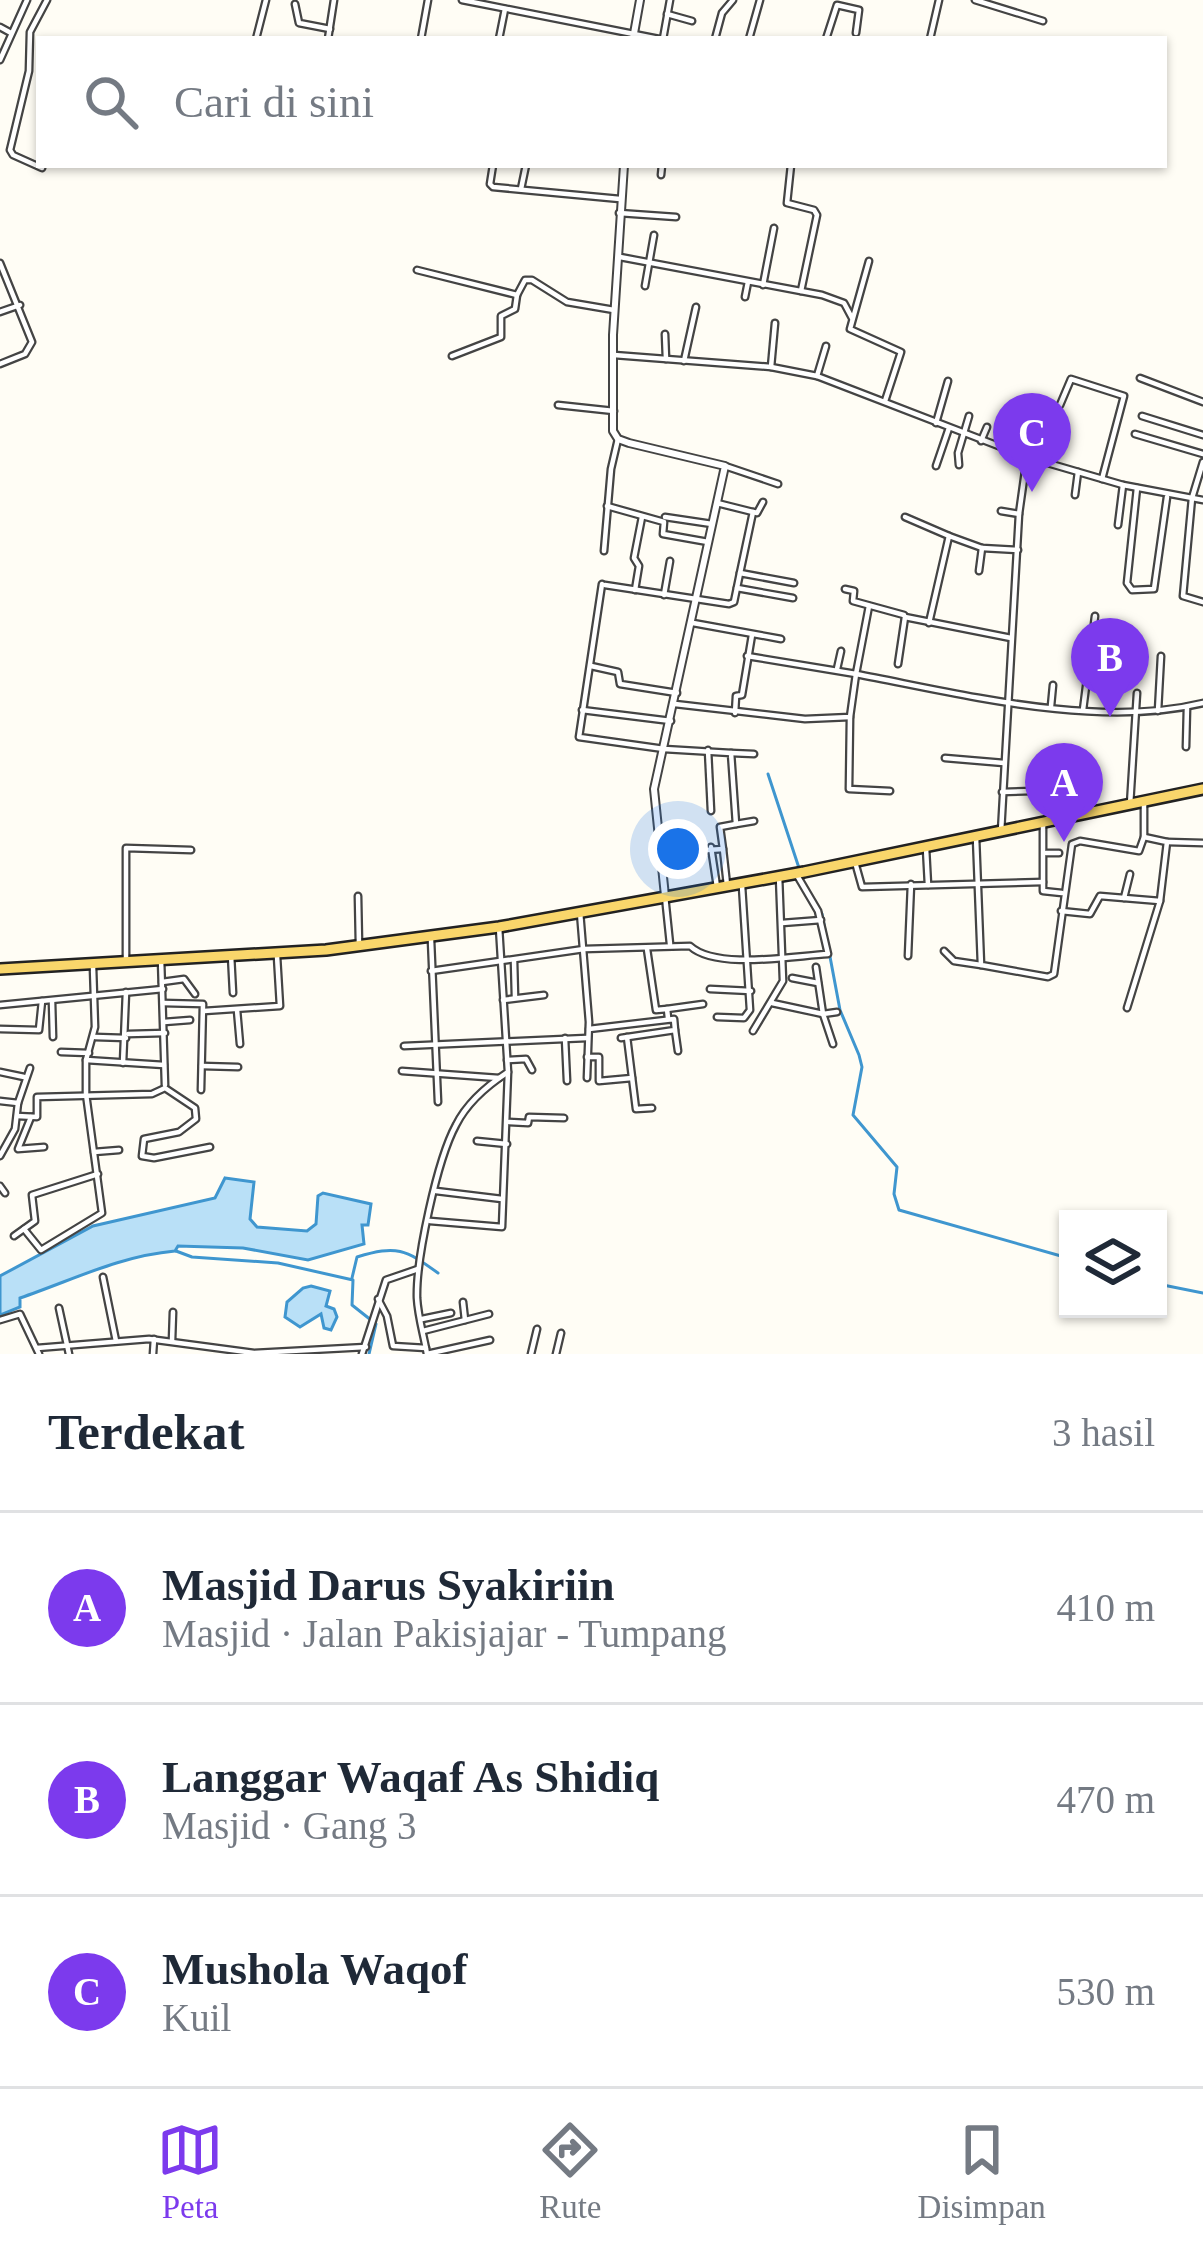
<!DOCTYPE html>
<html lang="id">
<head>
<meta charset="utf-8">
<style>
  :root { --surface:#fff; --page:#f2f2f3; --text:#1f2937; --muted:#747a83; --line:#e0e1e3; --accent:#7c3aed }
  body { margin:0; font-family:"Times New Roman",serif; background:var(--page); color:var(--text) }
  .controls { position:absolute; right:36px; bottom:36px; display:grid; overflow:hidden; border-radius:0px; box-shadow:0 3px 9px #0004 }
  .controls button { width:108px; height:108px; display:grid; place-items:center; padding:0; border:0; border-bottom:3px solid var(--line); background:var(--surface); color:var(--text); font:60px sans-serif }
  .you { position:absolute; left:678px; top:849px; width:42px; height:42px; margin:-30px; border:9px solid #fff; border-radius:50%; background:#1a73e8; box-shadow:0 0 0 18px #1a73e833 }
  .badge { display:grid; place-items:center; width:78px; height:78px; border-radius:50%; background:var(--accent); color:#fff; font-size:39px; font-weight:700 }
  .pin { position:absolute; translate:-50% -99px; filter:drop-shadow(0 3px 6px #0008) }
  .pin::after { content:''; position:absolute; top:63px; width:42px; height:36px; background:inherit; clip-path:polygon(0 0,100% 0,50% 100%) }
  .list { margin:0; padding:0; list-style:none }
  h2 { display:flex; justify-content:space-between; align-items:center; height:156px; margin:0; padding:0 48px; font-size:51px }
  h2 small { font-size:39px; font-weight:400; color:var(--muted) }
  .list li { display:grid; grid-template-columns:78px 1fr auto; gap:36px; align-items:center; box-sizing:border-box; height:192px; padding:0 48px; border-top:3px solid var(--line) }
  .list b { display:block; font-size:45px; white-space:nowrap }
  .list p { margin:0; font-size:39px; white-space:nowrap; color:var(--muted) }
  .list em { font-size:39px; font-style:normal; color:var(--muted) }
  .icon { flex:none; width:66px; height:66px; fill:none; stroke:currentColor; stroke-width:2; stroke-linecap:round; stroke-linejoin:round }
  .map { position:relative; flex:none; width:1203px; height:1354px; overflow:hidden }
  .search { position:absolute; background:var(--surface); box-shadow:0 3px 9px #0004; left:36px; right:36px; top:36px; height:132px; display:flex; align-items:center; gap:30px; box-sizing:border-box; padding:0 42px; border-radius:0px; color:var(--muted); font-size:45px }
  .sheet { height:732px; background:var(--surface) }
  nav { display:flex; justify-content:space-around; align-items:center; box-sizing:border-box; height:168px; border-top:3px solid var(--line); background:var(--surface); font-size:33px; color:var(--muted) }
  nav a { display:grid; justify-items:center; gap:6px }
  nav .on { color:var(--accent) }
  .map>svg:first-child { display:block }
  .water { fill:#b9e0f7; stroke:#3f96cf; stroke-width:3 }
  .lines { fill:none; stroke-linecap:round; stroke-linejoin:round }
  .stream { stroke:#3f96cf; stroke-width:3 }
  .minor-casing { stroke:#444; stroke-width:9 }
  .tertiary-casing { stroke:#444; stroke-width:10 }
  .primary-casing { stroke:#222; stroke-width:14 }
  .minor { stroke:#fff; stroke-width:4.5 }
  .tertiary { stroke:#fff; stroke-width:6 }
  .primary { stroke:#f9d66b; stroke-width:9 }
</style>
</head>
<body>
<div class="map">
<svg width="1203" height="1354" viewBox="0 0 1203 1354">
  <rect width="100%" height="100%" fill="#fffdf5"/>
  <g class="water">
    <path d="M225 1178 254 1182 250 1219 257 1227 307 1231 316 1224 318 1196 323 1193 371 1204 368 1225H362L364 1244 308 1260 243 1248 178 1246 175 1251C119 1256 73 1280 20 1298V1307L0 1315V1276L93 1226 215 1198Z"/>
    <path d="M311 1286 330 1291 326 1306 334 1309 337 1317 331 1330 324 1328 321 1314 300 1327 285 1317 287 1302 303 1288Z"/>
  </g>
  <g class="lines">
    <g class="stream">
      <path d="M768 774 799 868"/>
      <path d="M801 878 822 914 840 1010 859 1055 862 1067 853 1115 897 1167 894 1194 899 1210 1068 1258"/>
      <path d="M176 1251 192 1257 278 1263 353 1280 352 1305 376 1324 369 1354"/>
      <path d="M352 1278 357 1257C397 1245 405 1249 438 1273"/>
      <path d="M1158 1284 1203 1293"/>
    </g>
    <defs>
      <g id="minor">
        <path d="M462 0 659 39"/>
        <path d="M975 0 1043 21"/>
        <path d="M295 4 299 23 330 29"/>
        <path d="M667 14 692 21"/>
        <path d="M0 27 11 33"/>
        <path d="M256 39 266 0"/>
        <path d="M328 39 334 0"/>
        <path d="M421 39 428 0"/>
        <path d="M499 39 505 9"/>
        <path d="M663 39 670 0"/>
        <path d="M715 39 722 13 733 0"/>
        <path d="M749 39 760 0"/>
        <path d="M826 39 837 5 859 10 856 33"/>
        <path d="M930 39 939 0"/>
        <path d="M0 60 27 0"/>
        <path d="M493 165 490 184 493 187 620 199"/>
        <path d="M791 165 787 203 814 210 817 215 801 291"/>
        <path d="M42 168 13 155 10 150 29 71 30 32 47 0"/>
        <path d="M661 175 662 165"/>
        <path d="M521 189 526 165"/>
        <path d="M619 213 676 217"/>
        <path d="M620 257 822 295 844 303 852 318"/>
        <path d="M869 261 850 329 901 352 885 401"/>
        <path d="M0 263 32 342 25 354 0 364"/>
        <path d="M417 270 517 295 525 280H532L567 302 614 310"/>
        <path d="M763 285 774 228"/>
        <path d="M645 286 654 235"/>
        <path d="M745 297 748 282"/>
        <path d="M0 312 20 305"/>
        <path d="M665 334 666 359"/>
        <path d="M614 355 771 367 817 376 1027 457 1123 485 1203 500"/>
        <path d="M452 356 501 337V316L515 309 517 295"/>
        <path d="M684 361 696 307"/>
        <path d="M771 367 775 323"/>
        <path d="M817 376 826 346"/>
        <path d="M1140 378 1203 402"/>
        <path d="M558 405 614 411"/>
        <path d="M1060 405 1071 379 1124 396 1102 479"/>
        <path d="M1142 416 1203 435"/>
        <path d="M936 423 948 381"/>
        <path d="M1135 434 1203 454"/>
        <path d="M981 441 987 427"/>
        <path d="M1203 462 1192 498 1183 596 1203 602"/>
        <path d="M959 465 958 453 969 416"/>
        <path d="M725 466 778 484"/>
        <path d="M936 466 949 428"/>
        <path d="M1137 488 1127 583 1132 590 1154 589 1167 497"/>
        <path d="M1075 495 1078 472"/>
        <path d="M717 503 757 513 763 502"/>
        <path d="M607 506 664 522 663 534 708 542"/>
        <path d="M1001 511 1019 514"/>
        <path d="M665 517 712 524"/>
        <path d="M905 517 949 536"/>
        <path d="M1118 525 1123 485"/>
        <path d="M604 551 611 469 618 439"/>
        <path d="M979 571 982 548"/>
        <path d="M740 573 753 512"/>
        <path d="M602 584 579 737 664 749 731 753 736 824 754 821"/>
        <path d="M605 585 729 604 734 602 740 573 794 583"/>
        <path d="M737 588 793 598"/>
        <path d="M845 589 854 591 853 601 904 615"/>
        <path d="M635 590 639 566 634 558 642 517"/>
        <path d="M664 595 670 561"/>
        <path d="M693 623 781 639"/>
        <path d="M929 623 949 536 982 548 1018 550"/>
        <path d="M747 656 856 674 869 606"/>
        <path d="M898 664 905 617 1011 638"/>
        <path d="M591 666 618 672 620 684 677 693"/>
        <path d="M837 669 841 651"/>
        <path d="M675 704 805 719 850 717 856 674C962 694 1096 729 1203 703"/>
        <path d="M1051 706 1053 685"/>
        <path d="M582 710 671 721"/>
        <path d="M1083 710 1095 616"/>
        <path d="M1158 711 1161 656"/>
        <path d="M735 713 736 696 742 695 752 635"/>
        <path d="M850 717 849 789 890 791"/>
        <path d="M1186 747 1187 707"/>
        <path d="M708 750 711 811"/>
        <path d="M731 753 754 754"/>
        <path d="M945 758 1004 763"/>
        <path d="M1002 792 1033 791"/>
        <path d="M1130 805 1137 693"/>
        <path d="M1043 824V891L1062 893"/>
        <path d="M1001 832 1019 514 1027 457"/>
        <path d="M976 837 981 965 1048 977 1054 974 1072 844 1080 841 1139 851 1144 837V805"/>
        <path d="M1167 842 1203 843"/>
        <path d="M711 847 717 887"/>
        <path d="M926 848 928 885"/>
        <path d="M723 849 727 885"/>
        <path d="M661 853 723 849 720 827 736 824"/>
        <path d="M1046 853H1059"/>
        <path d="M855 862 862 887 1043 882"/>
        <path d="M1130 874 1124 898 1160 901"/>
        <path d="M358 896 359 945"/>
        <path d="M665 896 670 944"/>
        <path d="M1061 911 1090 914 1100 896 1124 898"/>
        <path d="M580 912 589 1022 587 1078"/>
        <path d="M782 923 821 920"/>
        <path d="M431 940 438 1102"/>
        <path d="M647 949 656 1010 667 1009"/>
        <path d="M944 951 954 961 981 965"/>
        <path d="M231 955 233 993"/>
        <path d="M908 956 911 884"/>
        <path d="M161 959 165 1085"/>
        <path d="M514 960 515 997"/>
        <path d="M126 962V848L191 850"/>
        <path d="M431 971 584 949 690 946C716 970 792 956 828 954L818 911 798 877"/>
        <path d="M792 978 818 983"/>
        <path d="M162 982 184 979 195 994"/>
        <path d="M710 989 751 991"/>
        <path d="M503 1000 544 995"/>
        <path d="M52 1001 53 1037"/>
        <path d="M163 1003 203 1004 201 1090"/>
        <path d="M772 1003 823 1014 816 967"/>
        <path d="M0 1005 163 989"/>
        <path d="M1127 1008 1160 901 1167 842 1144 837"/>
        <path d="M237 1010 240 1044"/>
        <path d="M204 1011 280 1006 277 956"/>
        <path d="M717 1017 744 1018 750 1010 742 886"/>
        <path d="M668 1018 667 1009 703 1004"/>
        <path d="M164 1022 190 1020"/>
        <path d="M0 1029 39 1030 42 1001"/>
        <path d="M589 1029 674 1019 675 1030 621 1038"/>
        <path d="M675 1030 678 1051"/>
        <path d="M753 1031 783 981 779 876"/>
        <path d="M128 1034 165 1033"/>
        <path d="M95 1037 126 1038"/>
        <path d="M627 1037 636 1109 652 1108"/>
        <path d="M565 1038 567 1081"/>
        <path d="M833 1044 823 1014 837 1012"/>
        <path d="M404 1046 587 1038"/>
        <path d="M61 1052 89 1053"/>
        <path d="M587 1057H599V1081L632 1078"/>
        <path d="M86 1060 164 1065"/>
        <path d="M507 1060 526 1059 532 1070"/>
        <path d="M123 1063 126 992"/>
        <path d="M202 1066 238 1067"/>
        <path d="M402 1071 499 1078"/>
        <path d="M0 1072 24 1077"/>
        <path d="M0 1101 18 1103 15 1129 0 1156"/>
        <path d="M18 1103 30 1068"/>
        <path d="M17 1116 37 1117V1097L152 1094 165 1088 195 1108 196 1119 179 1132 144 1139 142 1156 154 1158 210 1147"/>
        <path d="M31 1117 18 1149 44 1147"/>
        <path d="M509 1122 528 1123 529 1117 564 1118"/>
        <path d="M477 1141 507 1144"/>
        <path d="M94 1152 119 1150"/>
        <path d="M0 1186 5 1193"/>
        <path d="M436 1191 502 1199"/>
        <path d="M430 1221 502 1227 508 1072"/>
        <path d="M24 1229 41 1250 102 1213 86 1094V1060L95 1027 93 967"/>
        <path d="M14 1236 35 1221 32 1195 98 1174"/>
        <path d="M103 1277 116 1341"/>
        <path d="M378 1299 387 1316 393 1346 426 1348"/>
        <path d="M463 1302 465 1320"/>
        <path d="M59 1308 69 1354"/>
        <path d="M422 1319 451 1313"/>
        <path d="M0 1320 20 1314 39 1354"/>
        <path d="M423 1331 489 1314"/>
        <path d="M490 1340 427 1354C424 1336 418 1317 417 1298 416 1259 437 1160 456 1125 467 1103 488 1085 508 1072L499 927"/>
        <path d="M172 1341 173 1312"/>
        <path d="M37 1348 149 1339 254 1353 366 1347"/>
        <path d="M153 1354 154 1339"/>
        <path d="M362 1354 386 1280 418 1269"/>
        <path d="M531 1354 537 1329"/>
        <path d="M556 1354 561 1333"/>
      </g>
      <g id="tertiary">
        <path d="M633 39 640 0"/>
        <path d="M624 165 613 335V431L618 439 629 443 725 466 654 789 665 896"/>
      </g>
      <path id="primary" d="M0 969 326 950 499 927 804 872 1203 789"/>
    </defs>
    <use href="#minor" class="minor-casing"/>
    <use href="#tertiary" class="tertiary-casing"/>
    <use href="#primary" class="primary-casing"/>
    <use href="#minor" class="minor"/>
    <use href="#tertiary" class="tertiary"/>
    <use href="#primary" class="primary"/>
  </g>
</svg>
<div class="controls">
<button><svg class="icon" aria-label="layers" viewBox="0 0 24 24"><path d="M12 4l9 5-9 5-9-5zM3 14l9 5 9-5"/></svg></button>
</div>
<div class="you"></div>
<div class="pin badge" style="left:1064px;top:842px">A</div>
<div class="pin badge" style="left:1110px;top:717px">B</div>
<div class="pin badge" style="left:1032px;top:492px">C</div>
<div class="search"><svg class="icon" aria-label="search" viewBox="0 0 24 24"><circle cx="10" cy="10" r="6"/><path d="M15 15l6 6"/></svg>Cari di sini</div>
</div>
<section class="sheet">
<h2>Terdekat<small>3 hasil</small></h2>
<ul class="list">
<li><span class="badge">A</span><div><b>Masjid Darus Syakiriin</b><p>Masjid · Jalan Pakisjajar - Tumpang</p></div><em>410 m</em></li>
<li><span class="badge">B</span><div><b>Langgar Waqaf As Shidiq</b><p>Masjid · Gang 3</p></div><em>470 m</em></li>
<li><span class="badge">C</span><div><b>Mushola Waqof</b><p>Kuil</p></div><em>530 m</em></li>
</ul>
</section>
<nav>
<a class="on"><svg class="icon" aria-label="map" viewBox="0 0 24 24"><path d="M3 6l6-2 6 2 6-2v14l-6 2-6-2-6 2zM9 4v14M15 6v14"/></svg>Peta</a>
<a><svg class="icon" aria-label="directions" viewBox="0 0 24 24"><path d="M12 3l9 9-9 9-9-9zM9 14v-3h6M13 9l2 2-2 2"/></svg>Rute</a>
<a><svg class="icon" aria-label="saved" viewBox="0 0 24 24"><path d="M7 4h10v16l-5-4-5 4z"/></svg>Disimpan</a>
</nav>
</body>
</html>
